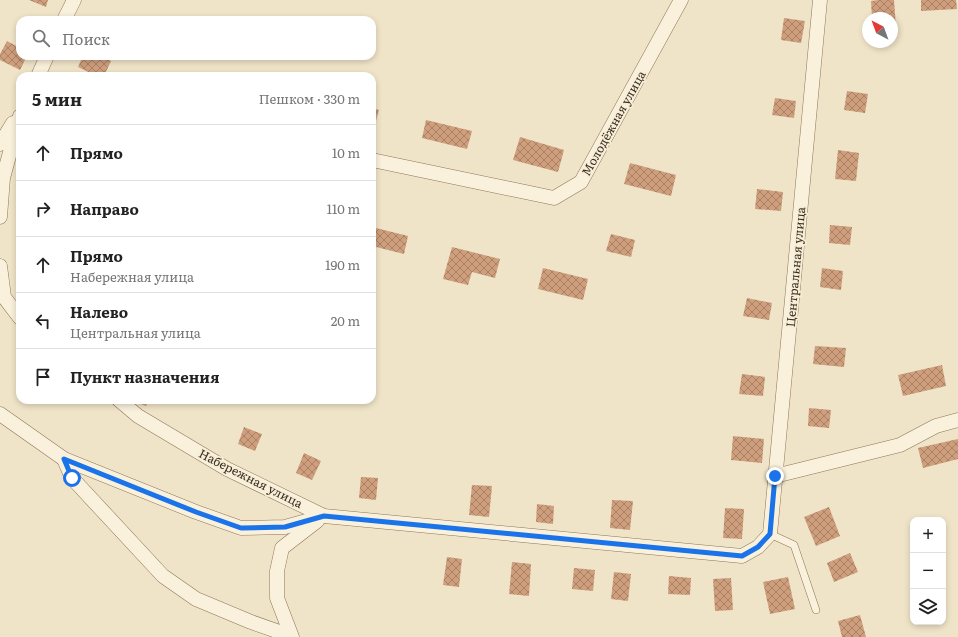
<!DOCTYPE html>
<html lang="ru">
<head>
<meta charset="utf-8">
<style>
  :root { --surface:#fff; --page:#f6f6f6; --text:#222; --muted:#767676; --line:#e0e0e0 }
  body { margin:0; font-family:Literata,serif; background:var(--page); color:var(--text) }
  .controls { position:absolute; right:12px; bottom:12px; display:grid; overflow:hidden; border-radius:8px; box-shadow:0 2px 6px #0003 }
  .controls button { width:36px; height:36px; display:grid; place-items:center; padding:0; border:0; border-bottom:1px solid var(--line); background:var(--surface); color:var(--text); font:20px sans-serif }
  .compass { position:absolute; left:862px; top:12px; width:36px; height:36px; border-radius:50%; background:var(--surface); box-shadow:0 2px 6px #0003; rotate:319deg }
  .stop { position:absolute; width:12px; height:12px; margin:-9px; border:3px solid #1a73e8; border-radius:50%; background:#fff }
  .stop.end { background:#1a73e8; border-color:#fff; box-shadow:0 1px 4px #0008 }
  .list { margin:0; padding:0; list-style:none }
  h2 { display:flex; justify-content:space-between; align-items:center; height:52px; margin:0; padding:0 16px; font-size:17px }
  h2 small { font-size:13px; font-weight:400; color:var(--muted) }
  .list li { display:grid; grid-template-columns:26px 1fr auto; gap:12px; align-items:center; box-sizing:border-box; height:56px; padding:0 16px; border-top:1px solid var(--line) }
  .list b { display:block; font-size:15px; white-space:nowrap }
  .list p { margin:0; font-size:13px; white-space:nowrap; color:var(--muted) }
  .list em { font-size:13px; font-style:normal; color:var(--muted) }
  .icon { flex:none; width:22px; height:22px; fill:none; stroke:currentColor; stroke-width:2; stroke-linecap:round; stroke-linejoin:round }
  .map { position:relative; flex:none; width:958px; height:637px; overflow:hidden }
  .search { position:absolute; background:var(--surface); box-shadow:0 2px 6px #0003; left:16px; top:16px; width:360px; height:44px; display:flex; align-items:center; gap:10px; box-sizing:border-box; padding:0 14px; border-radius:12px; color:var(--muted); font-size:15px }
  .panel { position:absolute; background:var(--surface); box-shadow:0 2px 6px #0003; left:16px; top:72px; width:360px; height:332px; border-radius:12px }
  .map>svg:first-child { display:block }
  .building { fill:url(#building-cross-hatch) }
  .lines { fill:none; stroke-linecap:round; stroke-linejoin:round }
  .lane-casing { stroke:#8d765c; stroke-width:8 }
  .street-casing { stroke:#8d765c; stroke-width:15 }
  .lane { stroke:#faf1dc; stroke-width:7 }
  .street { stroke:#faf1dc; stroke-width:14 }
  .route { stroke:#1a73e8; stroke-width:5 }
  .labels { text-anchor:middle; dominant-baseline:central; stroke-width:3.5; stroke-linejoin:round; paint-order:stroke }
  .street-label { font-size:12px; fill:#3d2e20; stroke:#f7eed8 }
</style>
</head>
<body>
<div class="map">
<svg width="958" height="637" viewBox="0 0 958 637">
  <defs>
    <pattern id="building-cross-hatch" width="8" height="8" patternUnits="userSpaceOnUse"><rect width="8" height="8" fill="#cf9f7d"/><path d="M0 0l8 8M0 8l8-8" fill="none" stroke="#a98266"/></pattern>
  </defs>
  <rect width="100%" height="100%" fill="#f0e4c8"/>
  <g class="building">
    <path d="M29 0H48L46 7Z"/>
    <path d="M878 0H894L896 27H892V18H872L871 1Z"/>
    <path d="M921 0H956L957 9 921 11Z"/>
    <path d="M784 18 805 21 801 43 781 40Z"/>
    <path d="M7 41 20 48V56H27L20 70 0 60V54Z"/>
    <path d="M83 56H101L111 61 104 76H97L78 67Z"/>
    <path d="M847 91 868 94 865 113 844 110Z"/>
    <path d="M775 98 796 101 794 118 772 115Z"/>
    <path d="M372 108 379 110 374 128 372 127Z"/>
    <path d="M426 120 472 131 467 149 422 138Z"/>
    <path d="M520 137 564 150 558 172 513 160Z"/>
    <path d="M838 150 859 153 856 181 835 179Z"/>
    <path d="M630 163 676 175 671 196 624 184Z"/>
    <path d="M757 189 783 192 781 211 755 209Z"/>
    <path d="M830 225 852 227 850 245 829 243Z"/>
    <path d="M372 227 408 236 404 254 372 246Z"/>
    <path d="M611 234 635 240 631 257 606 251Z"/>
    <path d="M452 247 500 259 495 278 472 272 468 285 443 279Z"/>
    <path d="M543 268 588 279 583 300 538 289Z"/>
    <path d="M822 268 843 271 841 290 820 287Z"/>
    <path d="M747 298 772 303 769 320 743 316Z"/>
    <path d="M815 346 846 348 844 367 813 364Z"/>
    <path d="M942 365 946 386 903 396 898 375Z"/>
    <path d="M742 374 765 377 763 396 739 394Z"/>
    <path d="M130 400H149L146 406Z"/>
    <path d="M809 408 831 410 829 428 808 426Z"/>
    <path d="M244 427 262 434 255 451 238 444Z"/>
    <path d="M733 436 764 439 762 463 731 460Z"/>
    <path d="M958 439V459L923 468 918 448Z"/>
    <path d="M304 453 321 461 312 480 296 473Z"/>
    <path d="M361 477 378 478 376 500 359 498Z"/>
    <path d="M472 485 492 486 489 517 469 515Z"/>
    <path d="M612 500 633 501 630 530 610 528Z"/>
    <path d="M537 504 554 506 553 524 536 522Z"/>
    <path d="M829 507 840 536 816 546 804 517Z"/>
    <path d="M725 508 744 509 742 539 723 538Z"/>
    <path d="M850 553 858 572 834 582 827 563Z"/>
    <path d="M447 557 462 559 459 587 443 585Z"/>
    <path d="M512 562 531 564 529 596 509 594Z"/>
    <path d="M574 568 595 570 593 591 572 589Z"/>
    <path d="M614 572 631 574 628 601 611 599Z"/>
    <path d="M669 576 691 578 690 595 668 594Z"/>
    <path d="M788 577 795 609 770 614 763 582Z"/>
    <path d="M731 578 733 610 715 611 713 579Z"/>
    <path d="M860 615 866 637H842L838 621Z"/>
  </g>
  <g class="lines">
    <defs>
      <path id="lane" d="M770 534 794 545 816 610"/>
      <g id="street">
        <path d="M64 20 74 0"/>
        <path d="M38 76 47 56"/>
        <path d="M0 144 13 123"/>
        <path d="M372 160 554 198 581 182 681 0"/>
        <path d="M0 217 3 178 20 116"/>
        <path d="M0 266 4 297 20 318"/>
        <path d="M119 400 138 416 227 469 324 516 742 556 758 547 770 534 820 0"/>
        <path d="M0 414 64 459 196 512 241 528 285 527 324 516"/>
        <path d="M64 459 72 478 163 576 196 599 251 622 291 636"/>
        <path d="M775 476 900 445 936 426 958 420"/>
        <path d="M292 637 277 598V571L282 548 317 521"/>
      </g>
    </defs>
    <use href="#lane" class="lane-casing"/>
    <use href="#street" class="street-casing"/>
    <use href="#lane" class="lane"/>
    <use href="#street" class="street"/>
  </g>
  <g class="lines">
    <path class="route" d="M72 478 64 459 196 512 241 528 285 527 324 516 742 556 758 547 770 534 775 476"/>
  </g>
  <g class="labels">
    <g class="street-label">
      <text transform="translate(613 123) rotate(-61)">Молодёжная улица</text>
      <text transform="translate(795 267) rotate(-85)">Центральная улица</text>
      <text transform="translate(251 478) rotate(27)">Набережная улица</text>
    </g>
  </g>
</svg>
<div class="controls">
<button>+</button>
<button>−</button>
<button><svg class="icon" aria-label="layers" viewBox="0 0 24 24"><path d="M12 4l9 5-9 5-9-5zM3 14l9 5 9-5"/></svg></button>
</div>
<svg class="compass" viewBox="-18 -18 36 36"><path d="M0-13l5 13h-10z" fill="#e53935"/><path d="M0 13l5-13h-10z" fill="#767676"/></svg>
<div class="stop" style="left:72px;top:478px"></div>
<div class="stop end" style="left:775px;top:476px"></div>
<div class="search"><svg class="icon" aria-label="search" viewBox="0 0 24 24"><circle cx="10" cy="10" r="6"/><path d="M15 15l6 6"/></svg>Поиск</div>
<section class="panel">
<h2>5 мин<small>Пешком · 330 m</small></h2>
<ul class="list">
<li><svg class="icon" aria-label="ahead" viewBox="0 0 24 24"><path d="M12 20V5M6 11l6-6 6 6"/></svg><div><b>Прямо</b></div><em>10 m</em></li>
<li><svg class="icon" aria-label="right" viewBox="0 0 24 24"><path d="M7 20v-9h11M14 6l5 5-5 5"/></svg><div><b>Направо</b></div><em>110 m</em></li>
<li><svg class="icon" aria-label="ahead" viewBox="0 0 24 24"><path d="M12 20V5M6 11l6-6 6 6"/></svg><div><b>Прямо</b><p>Набережная улица</p></div><em>190 m</em></li>
<li><svg class="icon" aria-label="left" viewBox="0 0 24 24"><path d="M17 20v-9H6M10 6l-5 5 5 5"/></svg><div><b>Налево</b><p>Центральная улица</p></div><em>20 m</em></li>
<li><svg class="icon" aria-label="arrive" viewBox="0 0 24 24"><path d="M6 21V4h12l-3 4 3 4H6"/></svg><div><b>Пункт назначения</b></div></li>
</ul>
</section>
</div>
</body>
</html>
